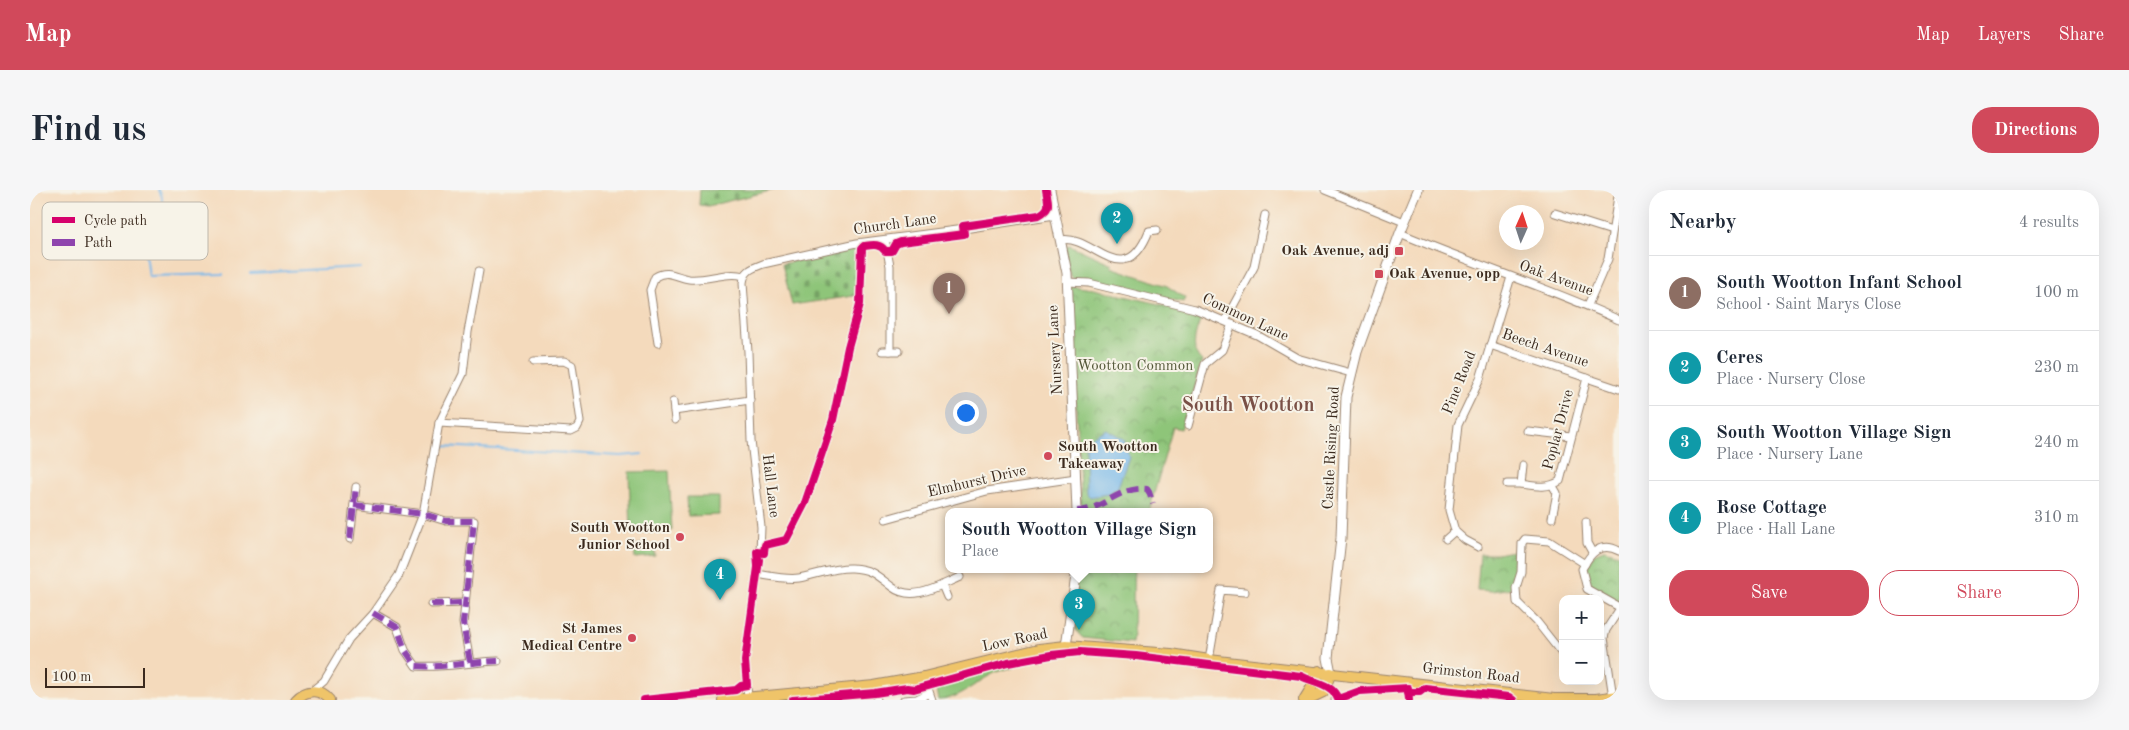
<!DOCTYPE html>
<html lang="en">
<head>
<meta charset="utf-8">
<style>
  :root { --surface:#fff; --page:#f6f6f7; --text:#1f2937; --muted:#747a83; --line:#e0e1e3; --accent:#d1495b }
  body { margin:0; font-family:"Old Standard TT",serif; background:var(--page); color:var(--text) }
  .controls { position:absolute; right:15px; bottom:15px; display:grid; overflow:hidden; border-radius:10px; box-shadow:0 5px 20px #0002 }
  .controls button { width:45px; height:45px; display:grid; place-items:center; padding:0; border:0; border-bottom:1px solid var(--line); background:var(--surface); color:var(--text); font:25px sans-serif }
  .compass { position:absolute; left:1469px; top:15px; width:45px; height:45px; border-radius:50%; background:var(--surface); box-shadow:0 5px 20px #0002; rotate:3deg }
  .scale { position:absolute; left:15px; bottom:12px; width:100px; box-sizing:border-box; padding-left:5px; border:2px solid #3b2a1e; border-top:0; font-size:14px; line-height:18px; white-space:nowrap; color:#3b2a1e; -webkit-text-stroke:4px #f7f3e8; paint-order:stroke }
  .you { position:absolute; left:935px; top:222px; width:18px; height:18px; margin:-12px; border:4px solid #fff; border-radius:50%; background:#1a73e8; box-shadow:0 0 0 8px #1a73e833 }
  .badge { display:grid; place-items:center; width:32px; height:32px; border-radius:50%; background:var(--accent); color:#fff; font-size:16px; font-weight:700 }
  .pin { position:absolute; translate:-50% -41px; filter:drop-shadow(0 1px 2px #0008) }
  .pin::after { content:''; position:absolute; top:26px; width:18px; height:15px; background:inherit; clip-path:polygon(0 0,100% 0,50% 100%) }
  .popup { position:absolute; left:915px; top:318px; width:268px; height:65px; box-sizing:border-box; display:grid; place-content:center; border-radius:10px; background:var(--surface); filter:drop-shadow(0 1px 4px #0005); font-size:16px; white-space:nowrap; color:var(--muted) }
  .popup b { font-size:19px; color:var(--text) }
  .popup::after { content:''; position:absolute; left:50%; top:100%; margin-left:-10px; border:10px solid transparent; border-top-color:var(--surface) }
  .list { margin:0; padding:0; list-style:none }
  h2 { display:flex; justify-content:space-between; align-items:center; height:65px; margin:0; padding:0 20px; font-size:21px }
  h2 small { font-size:16px; font-weight:400; color:var(--muted) }
  .list li { display:grid; grid-template-columns:32px 1fr auto; gap:15px; align-items:center; box-sizing:border-box; height:75px; padding:0 20px; border-top:1px solid var(--line) }
  .list b { display:block; font-size:19px; white-space:nowrap }
  .list p { margin:0; font-size:16px; white-space:nowrap; color:var(--muted) }
  .list em { font-size:16px; font-style:normal; color:var(--muted) }
  .actions { display:flex; gap:10px; padding:15px 20px }
  .actions a { flex:1; padding:11px 0; border:1px solid var(--accent); border-radius:20px; text-align:center; font-size:18px; color:var(--accent) }
  .actions .main { background:var(--accent); color:#fff }
  .map { position:relative; flex:none; width:1589px; height:510px; overflow:hidden; border-radius:20px }
  header { display:flex; align-items:center; gap:30px; box-sizing:border-box; height:70px; padding:0 25px; background:var(--accent); color:#fff }
  header strong { font-size:24px }
  nav { display:flex; gap:28px; margin-inline-start:auto; font-size:18px }
  .intro { display:flex; align-items:center; justify-content:space-between; box-sizing:border-box; height:120px; padding:0 30px }
  h1 { margin:0; font-size:35px }
  .button { padding:12px 22px; border-radius:20px; background:var(--accent); color:#fff; font-size:18px; font-weight:700 }
  main { display:flex; gap:30px; padding:0 30px }
  aside { flex:1; background:var(--surface); border-radius:20px; box-shadow:0 5px 20px #0002 }
  .map>svg:first-child { display:block }
  .grass { fill:#8ec579; stroke:#64784c }
  .cemetery { fill:url(#cemetery-stones); stroke:#64784c }
  .park { fill:url(#park-crowns); stroke:#64784c }
  .water { fill:#74b7ea; stroke:#587084 }
  .lines { fill:none; stroke-linecap:round; stroke-linejoin:round }
  .stream { stroke:#74b7ea; stroke-width:2 }
  .minor-casing { stroke:#98826d; stroke-width:9 }
  .tertiary-casing { stroke:#98826d; stroke-width:11 }
  .primary-casing { stroke:#98826d; stroke-width:12 }
  .minor { stroke:#fff; stroke-width:7 }
  .tertiary { stroke:#fff; stroke-width:9 }
  .primary { stroke:#efc469; stroke-width:10 }
  .quiet { stroke:#8e44ad; stroke-width:6; stroke-dasharray:12 6; stroke-linecap:butt }
  .cycleway-casing { stroke:#f7f3e8; stroke-width:11 }
  .cycleway { stroke:#d6006c; stroke-width:8 }
  .poi-dot { fill:#d1495b; stroke:#f7f3e8; stroke-width:2 }
  .labels { text-anchor:middle; dominant-baseline:central; stroke-width:4; stroke-linejoin:round; paint-order:stroke }
  .street-label { font-size:15px; fill:#3b2a1e; stroke:#f7f3e8 }
  .poi-label { font-size:15px; font-weight:bold; fill:#3b2a1e; stroke:#f7f3e8; text-anchor:end }
  .park-label { font-size:15px; fill:#545839; stroke:#f7f3e8 }
  .district-label { font-size:20px; font-weight:bold; fill:#7a5046; stroke:#f7f3e8 }
  .key { fill:#f7f3e8; stroke:#bfb7ab; stroke-width:1 }
  .key-label { font-size:14px; fill:#3b2a1e }
</style>
</head>
<body>
<header>
<strong>Map</strong>
<nav><a>Map</a><a>Layers</a><a>Share</a></nav>
</header>
<div class="intro"><h1>Find us</h1><a class="button">Directions</a></div>
<main>
<div class="map">
<svg width="1589" height="510" viewBox="0 0 1589 510">
  <defs>
    <pattern id="cemetery-stones" width="16" height="16" patternUnits="userSpaceOnUse" patternTransform="scale(1.25)"><rect width="16" height="16" fill="#8ec579"/><path d="M2 7V4a2 2 0 0 1 4 0v3zM10 15v-3a2 2 0 0 1 4 0v3z" fill="#75a063"/></pattern>
    <pattern id="park-crowns" width="20" height="18" patternUnits="userSpaceOnUse" patternTransform="scale(1.25)"><rect width="20" height="18" fill="#8ec579"/><path d="M2 6a3 3 0 1 1 6 0M12 15a3 3 0 1 1 6 0" fill="none" stroke="#75a063"/></pattern>
  </defs>
  <rect width="100%" height="100%" fill="#f7f3e8"/>
  <filter id="ink" filterUnits="userSpaceOnUse"><feTurbulence type="fractalNoise" baseFrequency=".02" numOctaves="2"/><feDisplacementMap in="SourceGraphic" scale="10" xChannelSelector="R" yChannelSelector="G"/><feConvolveMatrix kernelMatrix="1 2 1 2 8 2 1 2 1" color-interpolation-filters="sRGB"/></filter>
  <filter id="wash" filterUnits="userSpaceOnUse"><feTurbulence type="fractalNoise" baseFrequency=".0096" numOctaves="4" result="noise"/><feDisplacementMap in="SourceGraphic" scale="20" xChannelSelector="R" yChannelSelector="G"/><feGaussianBlur stdDeviation="1.12" result="paint"/><feColorMatrix in="noise" values="0 0 0 0 0 0 0 0 0 0 0 0 0 0 0 0 0 1.4 0 .05"/><feComposite in="paint" operator="in"/></filter>
  <g filter="url(#wash)">
    <rect width="100%" height="100%" fill="#f4dabc"/>
    <g class="grass">
      <path d="M1039 55 1082 74 1081 77 1137 96 1155 108 1153 112 1042 88 1040 86 1034 59 1036 56Z"/>
      <path d="M639 281 642 341 601 343 599 282Z"/>
      <path d="M657 307H689V325L658 326Z"/>
      <path d="M612 354H624L625 366 605 368 604 357Z"/>
      <path d="M982 473 983 478C956 479 935 510 908 510L906 500 912 491Z"/>
    </g>
    <g class="cemetery">
      <path d="M670 0H744L678 16 669 15Z"/>
      <path d="M830 56V105L762 115 752 74Z"/>
    </g>
    <g class="park">
      <path d="M1040 96 1064 99 1151 119 1172 126C1167 140 1158 159 1172 171L1151 239 1143 237 1119 321H1053L1051 319Z"/>
      <path d="M1488 360 1487 383 1482 398 1462 401 1447 400 1450 364H1467Z"/>
      <path d="M1574 360 1589 364V411L1586 412 1561 396 1557 380 1564 364Z"/>
      <circle cx="696" cy="378" r="11"/>
      <path d="M1049 379H1104C1102 404 1105 428 1102 453L1053 448C1034 434 1046 399 1049 379Z"/>
    </g>
    <path class="water" d="M1076 239 1094 249 1099 267 1088 297 1078 304 1060 307 1056 303 1055 257 1062 247Z"/>
    <g class="lines">
      <g class="stream">
        <path d="M129 0 132 7V16L113 20 110 24 118 86 193 84"/>
        <path d="M220 83 330 77"/>
        <path d="M413 256 591 266 612 264"/>
      </g>
    </g>
  </g>
  <g filter="url(#ink)">
    <g class="lines">
      <defs>
        <g id="minor">
          <path d="M1295 0 1374 32"/>
          <path d="M1525 23 1582 41"/>
          <path d="M1370 43C1442 74 1518 97 1589 130"/>
          <path d="M855 50 860 76V161H869"/>
          <path d="M1031 50C1063 44 1094 104 1119 41L1127 40"/>
          <path d="M1037 92 1059 93 1165 119 1227 145 1267 168 1321 183"/>
          <path d="M1558 115 1578 69 1589 0"/>
          <path d="M1195 131 1224 77 1235 25"/>
          <path d="M628 153 620 100 625 87C638 79 646 87 659 89 678 91 695 81 714 86"/>
          <path d="M1460 155 1589 199"/>
          <path d="M852 161H860"/>
          <path d="M643 212 645 230"/>
          <path d="M644 221 720 210"/>
          <path d="M409 233 541 241 547 238 550 232 542 175 534 171 503 172"/>
          <path d="M1158 236 1175 174 1192 160 1202 134"/>
          <path d="M1498 241 1541 246"/>
          <path d="M1493 275 1491 294C1505 296 1517 299 1530 291L1557 188"/>
          <path d="M1477 294H1491"/>
          <path d="M324 315 393 324 416 331H444L433 433 440 472"/>
          <path d="M1522 328 1527 303 1523 296"/>
          <path d="M856 329 957 301 1046 288"/>
          <path d="M1556 332 1557 353 1562 362"/>
          <path d="M320 349 326 297"/>
          <path d="M1416 349 1425 341"/>
          <path d="M1448 357 1435 350 1425 341 1419 320 1428 235 1450 189 1481 87"/>
          <path d="M1589 361C1571 351 1560 363 1552 379L1557 399 1589 417"/>
          <path d="M727 384C740 386 756 390 769 388 787 385 804 377 822 378 842 379 847 386 862 397 883 413 910 395 930 387"/>
          <path d="M912 395 917 407"/>
          <path d="M401 414 435 413"/>
          <path d="M343 423 367 437 375 460 386 476C413 478 440 472 468 471"/>
          <path d="M1533 465 1507 432 1487 412 1486 398 1491 382 1492 353 1495 349 1519 351 1555 374"/>
          <path d="M1179 470 1191 400 1215 402"/>
          <path d="M894 487 902 510"/>
          <path d="M282 501 294 491 319 449 343 423 369 385 393 324 409 233 433 184 438 142 449 81"/>
          <path d="M846 507 847 510"/>
          <path d="M1583 507 1574 448 1576 440 1589 420"/>
          <path d="M718 508 715 471 730 362 731 337 721 251 718 162 713 93C714 81 722 78 733 74L827 53 934 39 1025 25"/>
          <path d="M874 510 887 509 899 503"/>
          <path d="M1305 510 1330 501 1385 498 1391 494"/>
        </g>
        <g id="tertiary">
          <path d="M1020 0 1037 83 1047 321"/>
          <path d="M1036 456 1047 379"/>
          <path d="M1301 483 1298 468 1311 348 1316 207 1327 162 1370 43 1388 0"/>
        </g>
        <g id="primary">
          <path d="M266 510C276 499 290 498 300 510"/>
          <path d="M693 510 844 496 894 487 1009 459 1036 456 1141 464 1179 470 1524 509H1566L1589 506"/>
          <path d="M1274 510 1285 492 1289 481"/>
          <path d="M1276 510 1293 502 1301 483"/>
        </g>
      </defs>
      <use href="#minor" class="minor-casing"/>
      <use href="#tertiary" class="tertiary-casing"/>
      <use href="#primary" class="primary-casing"/>
      <use href="#minor" class="minor"/>
      <use href="#tertiary" class="tertiary"/>
      <use href="#primary" class="primary"/>
      <g class="quiet">
        <path d="M324 315 393 324 416 331H444L433 433 440 472"/>
        <path d="M1047 321C1074 320 1088 296 1117 299L1119 302 1123 314"/>
        <path d="M320 349 326 297"/>
        <path d="M401 414 435 413"/>
        <path d="M343 423 367 437 375 460 386 476C413 478 440 472 468 471"/>
      </g>
      <defs>
        <g id="cycleway">
          <path d="M728 376 727 362 734 363 735 355 756 350 775 313 803 230 818 157 830 114 832 58 834 56C842 55 850 53 855 61H862L866 54 871 52 934 44 933 36 1009 25C1022 18 1018 13 1016 0"/>
          <path d="M1378 502H1390L1395 498 1479 507 1483 510"/>
          <path d="M614 510 706 500 711 496 717 495 715 471 729 370"/>
          <path d="M763 510 845 503 877 498 884 499 978 473 1021 465 1050 462 1106 466 1271 486C1284 493 1302 493 1308 509L1330 501 1378 498 1379 510"/>
        </g>
      </defs>
      <use href="#cycleway" class="cycleway-casing"/>
      <use href="#cycleway" class="cycleway"/>
    </g>
  </g>
  <g class="poi-dot">
    <rect x="1364" y="56" width="10" height="10" rx="2.5"/>
    <rect x="1344" y="79" width="10" height="10" rx="2.5"/>
    <circle cx="1018" cy="266" r="5"/>
    <circle cx="650" cy="347" r="5"/>
    <circle cx="602" cy="448" r="5"/>
  </g>
  <g class="labels">
    <g class="street-label">
      <text transform="translate(865 35) rotate(-8)">Church Lane</text>
      <text transform="translate(1526 89) rotate(20)">Oak Avenue</text>
      <text transform="translate(1215 128) rotate(25)">Common Lane</text>
      <text transform="translate(1515 159) rotate(19)">Beech Avenue</text>
      <text transform="translate(1026 160) rotate(-93)">Nursery Lane</text>
      <text transform="translate(1430 193) rotate(-68)">Pine Road</text>
      <text transform="translate(1529 240) rotate(-75)">Poplar Drive</text>
      <text transform="translate(1302 258) rotate(-87)">Castle Rising Road</text>
      <text transform="translate(947 292) rotate(-13)">Elmhurst Drive</text>
      <text transform="translate(740 296) rotate(83)">Hall Lane</text>
      <text transform="translate(985 451) rotate(-12)">Low Road</text>
      <text transform="translate(1441 484) rotate(6)">Grimston Road</text>
    </g>
    <g class="poi-label">
      <text x="1359" y="61">Oak Avenue, adj</text>
      <text x="1359" y="84" text-anchor="start">Oak Avenue, opp</text>
      <text x="1028" y="257" text-anchor="start">South Wootton<tspan x="1028" dy="17">Takeaway</tspan></text>
      <text x="640" y="338">South Wootton<tspan x="640" dy="17">Junior School</tspan></text>
      <text x="592" y="439">St James<tspan x="592" dy="17">Medical Centre</tspan></text>
    </g>
    <g class="park-label">
      <text x="1105" y="176">Wootton Common</text>
    </g>
    <g class="district-label">
      <text x="1218" y="216">South Wootton</text>
    </g>
  </g>
  <rect x="12" y="12" width="166" height="58" rx="8" class="key"/>
  <rect x="22" y="27" width="23" height="6" fill="#d6006c"/>
  <rect x="22" y="49" width="23" height="7" fill="#8e44ad"/>
  <g class="key-label">
    <text x="54" y="35">Cycle path</text>
    <text x="54" y="57">Path</text>
  </g>
</svg>
<div class="controls">
<button>+</button>
<button>−</button>
</div>
<svg class="compass" viewBox="-18 -18 36 36"><path d="M0-13l5 13h-10z" fill="#e53935"/><path d="M0 13l5-13h-10z" fill="#747a83"/></svg>
<div class="scale">100 m</div>
<div class="you"></div>
<div class="pin badge" style="left:919px;top:124px;background:#8d6e63">1</div>
<div class="pin badge" style="left:1087px;top:54px;background:#0f9aa8">2</div>
<div class="pin badge" style="left:1049px;top:440px;background:#0f9aa8">3</div>
<div class="popup"><b>South Wootton Village Sign</b>Place</div>
<div class="pin badge" style="left:690px;top:410px;background:#0f9aa8">4</div>
</div>
<aside>
<h2>Nearby<small>4 results</small></h2>
<ul class="list">
<li><span class="badge" style="background:#8d6e63">1</span><div><b>South Wootton Infant School</b><p>School · Saint Marys Close</p></div><em>100 m</em></li>
<li><span class="badge" style="background:#0f9aa8">2</span><div><b>Ceres</b><p>Place · Nursery Close</p></div><em>230 m</em></li>
<li><span class="badge" style="background:#0f9aa8">3</span><div><b>South Wootton Village Sign</b><p>Place · Nursery Lane</p></div><em>240 m</em></li>
<li><span class="badge" style="background:#0f9aa8">4</span><div><b>Rose Cottage</b><p>Place · Hall Lane</p></div><em>310 m</em></li>
</ul>
<div class="actions"><a class="main">Save</a><a>Share</a></div>
</aside>
</main>
</body>
</html>
